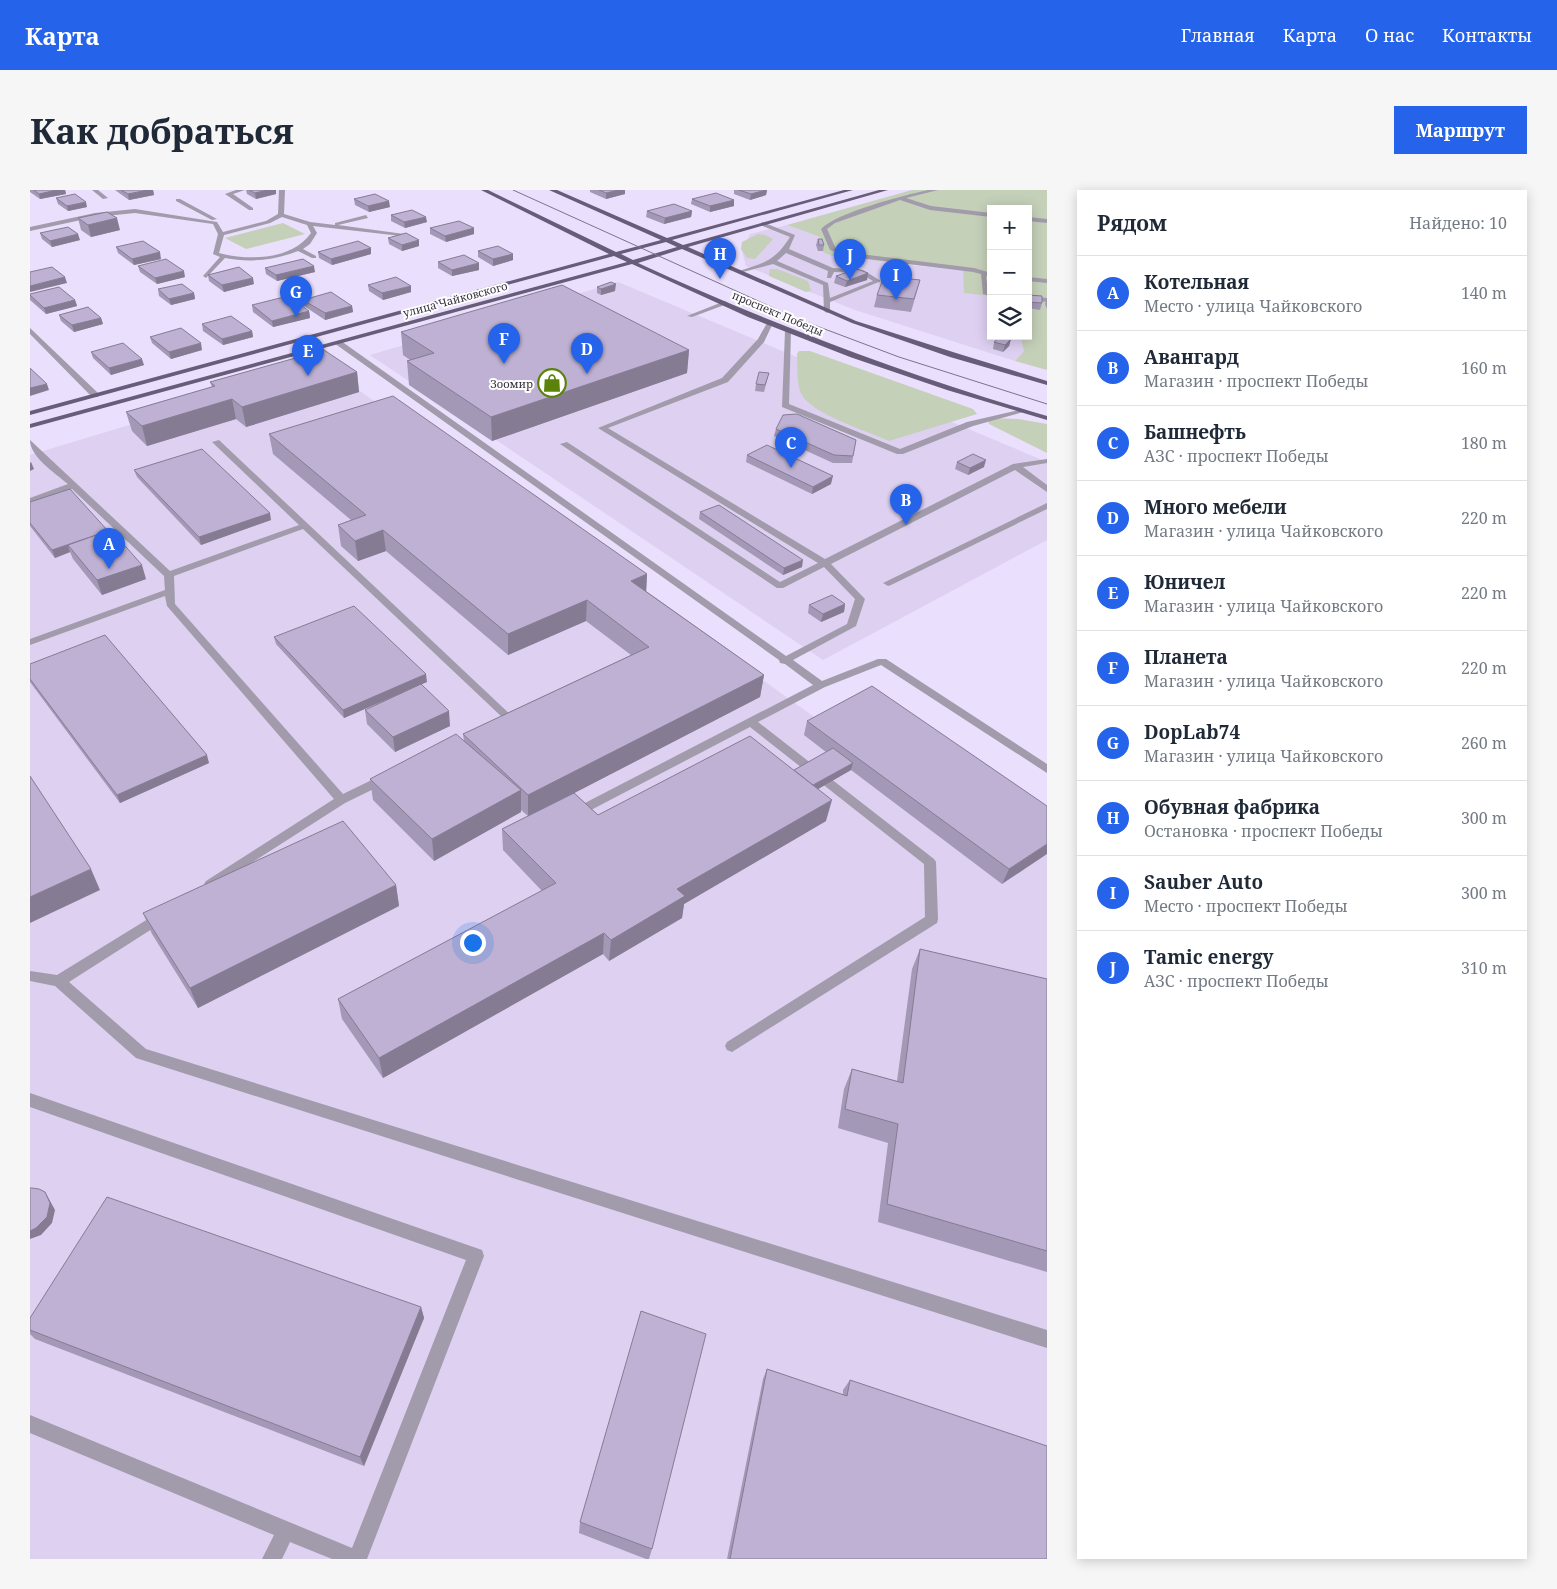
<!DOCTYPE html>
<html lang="ru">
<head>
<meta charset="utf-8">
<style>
  :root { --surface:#fff; --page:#f6f6f7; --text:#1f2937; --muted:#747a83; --line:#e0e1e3; --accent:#2563eb }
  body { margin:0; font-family:"Noto Serif",serif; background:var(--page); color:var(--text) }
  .controls { position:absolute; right:15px; top:15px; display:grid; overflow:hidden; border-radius:0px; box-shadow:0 2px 12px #0003 }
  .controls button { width:45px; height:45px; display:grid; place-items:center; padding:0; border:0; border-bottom:1px solid var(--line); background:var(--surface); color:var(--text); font:25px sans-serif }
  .you { position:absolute; left:442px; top:752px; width:18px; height:18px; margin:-12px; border:4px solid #fff; border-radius:50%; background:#1a73e8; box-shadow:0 0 0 8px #1a73e833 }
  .badge { display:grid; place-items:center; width:32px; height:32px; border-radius:50%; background:var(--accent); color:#fff; font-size:16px; font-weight:700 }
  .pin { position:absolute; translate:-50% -41px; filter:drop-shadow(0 1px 2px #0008) }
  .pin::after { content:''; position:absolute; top:26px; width:18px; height:15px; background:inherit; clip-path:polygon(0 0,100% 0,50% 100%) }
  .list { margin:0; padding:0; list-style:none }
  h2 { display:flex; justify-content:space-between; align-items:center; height:65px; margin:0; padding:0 20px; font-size:21px }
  h2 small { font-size:16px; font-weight:400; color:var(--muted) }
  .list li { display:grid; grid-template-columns:32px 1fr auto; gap:15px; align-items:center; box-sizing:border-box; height:75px; padding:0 20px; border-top:1px solid var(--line) }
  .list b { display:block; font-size:19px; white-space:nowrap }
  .list p { margin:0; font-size:16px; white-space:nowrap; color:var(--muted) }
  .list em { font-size:16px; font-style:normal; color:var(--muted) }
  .icon { flex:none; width:28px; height:28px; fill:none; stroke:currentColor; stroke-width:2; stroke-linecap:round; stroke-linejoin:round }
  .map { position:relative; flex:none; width:1017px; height:1369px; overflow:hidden; border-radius:0px }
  header { display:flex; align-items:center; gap:30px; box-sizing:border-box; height:70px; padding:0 25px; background:var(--accent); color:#fff }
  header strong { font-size:24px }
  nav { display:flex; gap:28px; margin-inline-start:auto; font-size:18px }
  .intro { display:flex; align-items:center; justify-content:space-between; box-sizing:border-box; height:120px; padding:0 30px }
  h1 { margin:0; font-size:35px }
  .button { padding:12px 22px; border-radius:0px; background:var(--accent); color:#fff; font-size:18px; font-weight:700 }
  main { display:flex; gap:30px; padding:0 30px }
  aside { flex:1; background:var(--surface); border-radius:0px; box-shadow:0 2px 12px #0003 }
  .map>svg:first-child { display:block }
  .built { fill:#ddd0f1 }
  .green { fill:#c5d0b9 }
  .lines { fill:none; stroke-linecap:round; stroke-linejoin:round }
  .minor { fill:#a19bab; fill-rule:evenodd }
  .major { fill:#685d79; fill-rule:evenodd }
  .tram { stroke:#7c7488; stroke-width:1 }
  .wall { fill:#a398b5 }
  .shaded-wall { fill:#857c94 }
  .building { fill:#beb1d3; stroke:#857c94 }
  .labels { text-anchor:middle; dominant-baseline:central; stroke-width:4; stroke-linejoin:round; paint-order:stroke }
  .far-street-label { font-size:11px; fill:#35303d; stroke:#fff }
  .far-poi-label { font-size:11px; fill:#35303d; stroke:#fff; text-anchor:end }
</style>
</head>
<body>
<header>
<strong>Карта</strong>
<nav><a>Главная</a><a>Карта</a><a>О нас</a><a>Контакты</a></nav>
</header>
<div class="intro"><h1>Как добраться</h1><a class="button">Маршрут</a></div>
<main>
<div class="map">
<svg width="1017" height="1369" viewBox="0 0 1017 1369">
  <rect width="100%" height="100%" fill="#eadffc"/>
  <g class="built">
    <path d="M757 35 790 47 793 62 878 75 933 80 961 106V146H990L994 161 985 171 825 120 716 76 712 61 720 44Z"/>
    <path d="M588 92 1017 272V350L793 470 340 165Z"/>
    <path d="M295 176 787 529 1017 620V1369H0V265Z"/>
  </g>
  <g class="green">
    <path d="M882 0H1017V180L985 171 994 161 990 146H998V19H961V106L934 103 933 80 802 66 793 62 790 47 757 35Z"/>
    <path d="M253 33 275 44 216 59 195 48Z"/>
    <path d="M728 44 735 45 743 49 725 69 717 68 711 59 712 52Z"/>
    <path d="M740 79H747L778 91 781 101 776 102 739 86Z"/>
    <path d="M769 161H780L943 219 947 224 859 251C838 241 780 224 771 203 766 192 768 176 767 164Z"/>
    <path d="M957 228 988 229 1017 234V263L959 234Z"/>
  </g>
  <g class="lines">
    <g class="minor">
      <path d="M62 0H68L78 8 73 9Z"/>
      <path d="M206 0H215L203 4 223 18V20H219L195 4Z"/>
      <path d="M249 0H255L254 24 280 32 305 35V33L336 25 338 28 308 35 374 44 371 46 283 36 287 43 280 54 273 59 286 66V68H282L268 61C245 70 220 73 195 68L176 88 173 86 190 67 183 64 188 44 183 34 105 23 65 27 0 41V37L65 23 105 19 187 32 193 42 236 31 248 24ZM252 27 277 35 281 43C262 70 219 71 189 63L194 45 240 33Z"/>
      <path d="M898 0H908L876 8 901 16 961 23V27L900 20 870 10 805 33 797 39 806 59 822 63 944 78 961 83V87L956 86 958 102H961V106L953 104 951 84 943 82 822 67 800 60 791 39C808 22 872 6 898 0Z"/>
      <path d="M146 9H150L187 29 182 30 146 11Z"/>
      <path d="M998 27 1017 29V33L998 31Z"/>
      <path d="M732 32 765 45 759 59 803 78 833 80 851 91 800 112V121L797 123 794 121 793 95 743 74 709 83V81C734 73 745 71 760 47L730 35ZM756 63 798 81 797 88H801L804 82 830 83 843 91 800 108 798 93 747 71Z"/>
      <path d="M998 87 1017 89V93L998 91Z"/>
      <path d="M998 106 1017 108V112L998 110Z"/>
      <path d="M695 111 698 113 697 114 662 127 657 126Z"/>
      <path d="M740 131 743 133 734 152 698 192 578 238 795 369 983 274 1017 269V273L993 277 1017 295V302L985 280 801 374 835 409 826 436 763 470 792 491 848 469H856L1017 574V583L851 475 795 497 728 532 904 669 906 672 908 729 907 733 702 862 697 860 695 856 697 852 895 727 894 674 720 537 561 620H553L551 617 553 614 783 495 755 474 750 473 749 470 304 153 311 151 756 466 817 434 825 409 794 377 753 398H747L530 254 537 252 750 392 788 373 568 238 692 188 728 149 737 133Z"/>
      <path d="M0 138 68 203V207H62L0 144Z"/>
      <path d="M758 139 761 141 759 214 870 259 937 232 993 219 997 221 943 236 873 264H867L752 217 755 141Z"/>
      <path d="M0 250 140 381 269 335 182 252 189 250 485 529 475 536H467L466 533 473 528 273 339 144 386 145 414 313 604 352 585 356 584 362 588 360 591 315 613 184 697H176L174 694 176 691 304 609 137 416 135 406 0 455V449L135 400 134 386 42 299 0 314V308L38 294C25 283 0 267 0 250Z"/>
      <path d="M1017 313V319L861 395 858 396 853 393Z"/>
      <path d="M131 721 136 722 137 726 136 730 39 792 116 859 1017 1140V1158L106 868 25 796 0 791V781L27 785Z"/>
      <path d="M0 903 452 1060 454 1066 337 1369H302L260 1352 252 1369H232L244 1345 0 1243V1225L322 1358 436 1070 0 917Z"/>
    </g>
    <path class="major" d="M451 0H458L586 62 631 50 519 0H527L637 48 814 0H823L642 50 653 55 849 0H858L658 57 826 131 926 163 1017 191V195L920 167 822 133 652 59 608 73C741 134 876 185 1017 226V230L917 200 820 167 718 127 602 74 0 238V234L597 72 584 66 0 225V221L579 64ZM636 52 647 57 603 70 591 64Z"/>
    <path class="tram" d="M483 0 768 129 869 167 1017 214"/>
  </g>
  <g class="wall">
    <path d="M0 0H35L36 4 10 9 0 2Z"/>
    <path d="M85 0H123L124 5 99 10Z"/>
    <path d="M216 0H246V4L226 9 217 4Z"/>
    <path d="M560 0H595V4L576 9 560 2Z"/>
    <path d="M704 0H737L736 5 720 10 704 4Z"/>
    <path d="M26 8 57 17 38 21 28 14Z"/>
    <path d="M324 9 360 17 339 22 325 15Z"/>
    <path d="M662 9 704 16 680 22 661 14Z"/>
    <path d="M617 21H662L661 27 634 34 616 27Z"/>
    <path d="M361 25 397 32 375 38 361 31Z"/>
    <path d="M48 28 90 40 61 47 51 40Z"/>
    <path d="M400 38H444V44L416 52 400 44Z"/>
    <path d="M10 43 50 50 22 57 12 49Z"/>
    <path d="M358 48 389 56 372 61 359 54Z"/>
    <path d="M788 49 794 55 793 61H788L786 55Z"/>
    <path d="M86 57 131 69 104 75 88 63Z"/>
    <path d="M341 58V64L302 75 289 68 288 62Z"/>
    <path d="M448 61 483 64V70L463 76 448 67Z"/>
    <path d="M408 72 449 80 422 86 408 78Z"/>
    <path d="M108 76 155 87 127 94 110 82Z"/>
    <path d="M235 78 285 82 247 91 236 84Z"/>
    <path d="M838 83 837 90 815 97 804 93 806 86Z"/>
    <path d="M178 85 224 94 194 102 179 91Z"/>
    <path d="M890 90 881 122 844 117 847 105Z"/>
    <path d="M338 95 381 102 353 110 339 101Z"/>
    <path d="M567 97 585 101 571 105 567 103Z"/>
    <path d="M128 99 164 103 165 109 141 115 129 106Z"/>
    <path d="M0 104 45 110 47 116 16 124 0 110Z"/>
    <path d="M998 105 1012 113 1010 120 998 118Z"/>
    <path d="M1017 108V119L1015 114Z"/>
    <path d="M273 110 322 116 323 122 295 130 274 116Z"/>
    <path d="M222 115 279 121 280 128 243 137 223 122Z"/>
    <path d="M29 125 71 128 73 134 44 142 31 131Z"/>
    <path d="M172 134 222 141 223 147 193 155 173 141Z"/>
    <path d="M371 142 659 160 657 183 462 251 379 195 377 171 380 170 373 165Z"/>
    <path d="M120 147 172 160 141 169 122 153Z"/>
    <path d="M981 149 979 156 973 162 963 159 964 152Z"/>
    <path d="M61 162 114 175 81 185 63 168Z"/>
    <path d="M327 182 329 202 216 237 206 229 117 256 102 241 96 222 182 197 180 192Z"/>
    <path d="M739 183 734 202 725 201 726 194Z"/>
    <path d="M746 239 826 250 822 273H803L744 246Z"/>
    <path d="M239 244 617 384 616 401 734 485 730 507 544 603 568 625 764 580 796 562 774 545 777 531 1017 616 972 694 821 580 788 599 796 631 654 714 652 728 579 771 573 764 353 888 312 829 308 809 512 701 473 660 472 639 498 626 491 620V622L404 671 343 610 340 589 434 551 433 544 601 465 556 431 478 465 356 361 328 371 311 356 308 335 321 330 243 264Z"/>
    <path d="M717 265 801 294 782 304 716 272Z"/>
    <path d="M927 272 954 277 938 285 925 279Z"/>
    <path d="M104 280 241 330 171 355 107 287Z"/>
    <path d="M0 312 116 389 72 405 43 369 40 362 25 368 0 336Z"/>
    <path d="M670 322 772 377 753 385 669 329Z"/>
    <path d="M815 414 814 422 791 432 778 423 779 415Z"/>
    <path d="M244 447 397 492 391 494 420 536 365 562 337 534 335 520 373 502 314 528 246 454Z"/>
    <path d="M0 474 179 573 90 613 0 492Z"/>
    <path d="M366 695 369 716 168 818 122 744 113 723Z"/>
    <path d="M890 759 1017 789V1082L848 1032 858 953 808 938 814 899 822 879 867 891 882 779Z"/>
    <path d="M391 1117 394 1128 334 1276 5 1149 0 1144V1128Z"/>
    <path d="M737 1179 813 1205V1200L820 1190 1017 1369H697L733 1189Z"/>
    <path d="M550 1332 622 1359 619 1369H616L549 1343Z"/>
  </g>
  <g class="shaded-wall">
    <path d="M27 0H35L36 4 10 9 9 4Z"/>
    <path d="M118 0H123L124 5 99 10 98 4Z"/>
    <path d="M237 0H246V4L226 9 225 3Z"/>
    <path d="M589 0H595V4L576 9V3Z"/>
    <path d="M737 0 736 5 720 10 721 4Z"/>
    <path d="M704 10V16L680 22V16Z"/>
    <path d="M359 11 360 17 339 22 338 16Z"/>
    <path d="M56 12 57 17 38 21 37 16Z"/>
    <path d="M662 21 661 27 634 34 635 28Z"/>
    <path d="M396 27 397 32 375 38 374 32Z"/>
    <path d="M87 28 90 40 61 47 58 35Z"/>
    <path d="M444 38V44L416 52 415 46Z"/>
    <path d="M48 44 50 50 22 57 20 51Z"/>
    <path d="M389 50V56L372 61V55Z"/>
    <path d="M341 58V64L302 75 301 69Z"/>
    <path d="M130 62 131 69 104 75 102 69Z"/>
    <path d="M483 64V70L463 76V69Z"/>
    <path d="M449 73V80L422 86V80Z"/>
    <path d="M284 76 285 82 247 91 246 85Z"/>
    <path d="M154 81 155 87 127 94 125 88Z"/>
    <path d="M838 83 837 90 815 97 817 91Z"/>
    <path d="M35 87 37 93 0 102V96Z"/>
    <path d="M223 88 224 94 194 102 192 95Z"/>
    <path d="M586 94 585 101 571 105V99Z"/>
    <path d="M381 96V102L353 110 352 103Z"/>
    <path d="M164 103 165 109 141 115 139 109Z"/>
    <path d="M45 110 47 116 16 124 14 118Z"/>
    <path d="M322 116 323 122 295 130V123Z"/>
    <path d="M279 121 280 128 243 137 242 131Z"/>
    <path d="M71 128 73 134 44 142 42 135Z"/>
    <path d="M222 141 223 147 193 155 192 149Z"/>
    <path d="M981 149 979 156 973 162 975 155Z"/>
    <path d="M171 153 172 160 141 169 139 162Z"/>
    <path d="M659 160 657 183 462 251 461 227Z"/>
    <path d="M112 169 114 175 81 185 79 178Z"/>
    <path d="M327 182 329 202 216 237 212 217Z"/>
    <path d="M17 194 19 200 0 206V198Z"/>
    <path d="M202 209 206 229 117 256 112 236Z"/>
    <path d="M956 270 954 277 938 285 940 278Z"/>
    <path d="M1 272 4 279 0 281V273Z"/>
    <path d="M803 286 801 294 782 304 783 297Z"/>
    <path d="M240 323 241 330 171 355 169 347Z"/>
    <path d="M353 340 356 361 328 371 325 351Z"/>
    <path d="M38 355 40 362 25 368 22 360Z"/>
    <path d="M773 370 772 377 753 385 754 378Z"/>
    <path d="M112 375 116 389 72 405 67 390Z"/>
    <path d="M617 384 616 405 601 391Z"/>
    <path d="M557 410 556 431 478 465V444Z"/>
    <path d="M815 414 814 422 791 432 793 424Z"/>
    <path d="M396 484 397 492 314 528 313 520Z"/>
    <path d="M734 485 730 507 498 627V605Z"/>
    <path d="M419 521 420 536 365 562 363 547Z"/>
    <path d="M177 565 179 573 90 613 87 605Z"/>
    <path d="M823 573 821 580 769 610 771 602Z"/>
    <path d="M491 600V622L404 671 402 649Z"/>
    <path d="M802 610 796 631 654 714 652 728 579 771 581 750 647 699Z"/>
    <path d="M1017 654V664L972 694 979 679Z"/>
    <path d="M61 679 70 700 0 733V707Z"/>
    <path d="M366 695 369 716 168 818 160 798Z"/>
    <path d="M574 743 573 764 353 888 349 868Z"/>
    <path d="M15 1002 19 1009 25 1020 22 1033 11 1045 0 1049V1041Z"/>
    <path d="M391 1117 394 1128 334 1276 330 1267Z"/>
  </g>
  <g class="building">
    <path d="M4 0H27L9 4Z"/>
    <path d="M91 0H118L98 4Z"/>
    <path d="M219 0H237L225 3Z"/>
    <path d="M569 0H589L576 3Z"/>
    <path d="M709 0H736L721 4Z"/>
    <path d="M686 3 704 10 680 16 662 9Z"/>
    <path d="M45 4 56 12 37 16 26 8Z"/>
    <path d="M345 4 359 11 338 16 324 9Z"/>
    <path d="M644 14 662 21 635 28 617 21Z"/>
    <path d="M382 20 396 27 374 32 361 25Z"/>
    <path d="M77 22 87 28 58 35 48 28Z"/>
    <path d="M429 31 444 38 415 46 400 38Z"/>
    <path d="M38 37 48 44 20 51 10 43Z"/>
    <path d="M376 43 389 50 372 55 358 48Z"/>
    <path d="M788 49H792L794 55H789Z"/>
    <path d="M113 51 130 62 102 69 86 57Z"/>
    <path d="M328 51 341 58 301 69 288 62Z"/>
    <path d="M468 56 483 64 463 69 448 61Z"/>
    <path d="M434 65 449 73 422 80 408 72Z"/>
    <path d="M136 69 154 81 125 88 108 76Z"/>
    <path d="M273 69 284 76 246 85 235 78Z"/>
    <path d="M22 77 35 87 0 96V82Z"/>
    <path d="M209 77 223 88 192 95 178 85Z"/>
    <path d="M827 79 838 83 817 91 806 86Z"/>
    <path d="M854 86 890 90 884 109 847 105Z"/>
    <path d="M366 87 381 96 352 103 338 95Z"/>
    <path d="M581 92 586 94 571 99 567 97Z"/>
    <path d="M152 94 164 103 139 109 128 99Z"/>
    <path d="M532 95 659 160 461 227 377 171 404 163 371 142Z"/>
    <path d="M29 97 45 110 14 118 0 105V104Z"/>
    <path d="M301 102 322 116 295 123 273 110Z"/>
    <path d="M998 105 1012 106V113L998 112Z"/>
    <path d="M258 106 279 121 242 131 222 115Z"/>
    <path d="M58 117 71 128 42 135 29 125Z"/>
    <path d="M201 126 222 141 192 149 172 134Z"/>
    <path d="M151 138 171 153 139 162 120 147Z"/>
    <path d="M970 147 981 149 975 155 964 152Z"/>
    <path d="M93 153 112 169 79 178 61 162Z"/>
    <path d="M294 160 327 182 212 217 202 209 112 236 96 222 185 196 180 192Z"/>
    <path d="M0 178 17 194 0 198Z"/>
    <path d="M729 182 739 183 735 195 726 194Z"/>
    <path d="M363 206 617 384 601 391 734 485 498 605 433 544 619 457 557 410 478 444 353 340 325 351 308 335 336 325 239 244Z"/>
    <path d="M767 224 826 250 823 266 804 265 746 239 753 225Z"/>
    <path d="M737 255 803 286 783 297 717 265Z"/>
    <path d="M172 259 240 323 169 347 104 280Z"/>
    <path d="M943 264 956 270 940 278 927 272Z"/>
    <path d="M40 299 78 341 22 360 0 333V312Z"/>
    <path d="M689 315 773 370 754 378 670 322Z"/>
    <path d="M81 340 112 375 67 390 38 355Z"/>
    <path d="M802 405 815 414 793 424 779 415Z"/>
    <path d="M324 416 396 484 313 520 244 447Z"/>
    <path d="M75 445 177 565 87 605 0 489V474Z"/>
    <path d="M391 494 419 521 363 547 335 520Z"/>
    <path d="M842 496 1017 616V654L979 679 777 531Z"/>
    <path d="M426 544 491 600 402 649 340 589Z"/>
    <path d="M720 546 802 610 647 699 655 706 581 750 574 743 349 868 308 809 526 693 472 639 544 603 568 625Z"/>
    <path d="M803 558 823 573 783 595 764 580Z"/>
    <path d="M0 586 61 679 0 707Z"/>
    <path d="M313 631 366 695 160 798 113 723Z"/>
    <path d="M890 759 1017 789V1061L857 1014 868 934 815 919 822 879 873 893Z"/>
    <path d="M0 998H2L9 999 15 1002 20 1013 17 1027 6 1038 0 1041Z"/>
    <path d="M77 1007 391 1117 330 1267 0 1140V1128Z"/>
    <path d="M611 1121 676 1144 622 1359 550 1332Z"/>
    <path d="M737 1179 817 1206 820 1190 1017 1256V1369H700Z"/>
  </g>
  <defs>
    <symbol id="shop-ring" viewBox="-11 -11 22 22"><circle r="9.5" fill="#fff" stroke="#5a830a" stroke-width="1.5"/><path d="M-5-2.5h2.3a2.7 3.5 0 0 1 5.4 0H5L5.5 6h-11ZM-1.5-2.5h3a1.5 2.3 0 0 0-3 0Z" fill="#5a830a"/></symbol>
  </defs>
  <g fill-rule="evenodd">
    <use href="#shop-ring" x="506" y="177" width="32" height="32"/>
  </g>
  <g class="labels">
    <g class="far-street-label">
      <text transform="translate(425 109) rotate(-15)">улица Чайковского</text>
      <text transform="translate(748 123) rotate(23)">проспект Победы</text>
    </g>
    <g class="far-poi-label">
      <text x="503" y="193">Зоомир</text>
    </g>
  </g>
</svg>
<div class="controls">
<button>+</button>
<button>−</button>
<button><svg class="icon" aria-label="layers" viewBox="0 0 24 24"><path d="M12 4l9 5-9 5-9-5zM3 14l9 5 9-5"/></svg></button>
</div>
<div class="you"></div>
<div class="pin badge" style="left:79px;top:379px">A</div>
<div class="pin badge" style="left:876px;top:335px">B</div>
<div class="pin badge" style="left:761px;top:278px">C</div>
<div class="pin badge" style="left:557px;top:184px">D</div>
<div class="pin badge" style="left:278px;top:186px">E</div>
<div class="pin badge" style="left:474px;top:174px">F</div>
<div class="pin badge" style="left:266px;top:127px">G</div>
<div class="pin badge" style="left:690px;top:89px">H</div>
<div class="pin badge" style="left:866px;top:110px">I</div>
<div class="pin badge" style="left:820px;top:90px">J</div>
</div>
<aside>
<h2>Рядом<small>Найдено: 10</small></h2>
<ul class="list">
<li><span class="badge">A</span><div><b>Котельная</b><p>Место · улица Чайковского</p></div><em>140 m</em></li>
<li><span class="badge">B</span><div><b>Авангард</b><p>Магазин · проспект Победы</p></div><em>160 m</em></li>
<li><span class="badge">C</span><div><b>Башнефть</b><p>АЗС · проспект Победы</p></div><em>180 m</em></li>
<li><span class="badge">D</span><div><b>Много мебели</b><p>Магазин · улица Чайковского</p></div><em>220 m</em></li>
<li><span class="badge">E</span><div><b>Юничел</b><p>Магазин · улица Чайковского</p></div><em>220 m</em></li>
<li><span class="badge">F</span><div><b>Планета</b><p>Магазин · улица Чайковского</p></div><em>220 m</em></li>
<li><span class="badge">G</span><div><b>DopLab74</b><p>Магазин · улица Чайковского</p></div><em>260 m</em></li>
<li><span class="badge">H</span><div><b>Обувная фабрика</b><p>Остановка · проспект Победы</p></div><em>300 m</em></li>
<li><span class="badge">I</span><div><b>Sauber Auto</b><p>Место · проспект Победы</p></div><em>300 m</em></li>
<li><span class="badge">J</span><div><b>Tamic energy</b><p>АЗС · проспект Победы</p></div><em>310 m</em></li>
</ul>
</aside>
</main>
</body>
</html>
